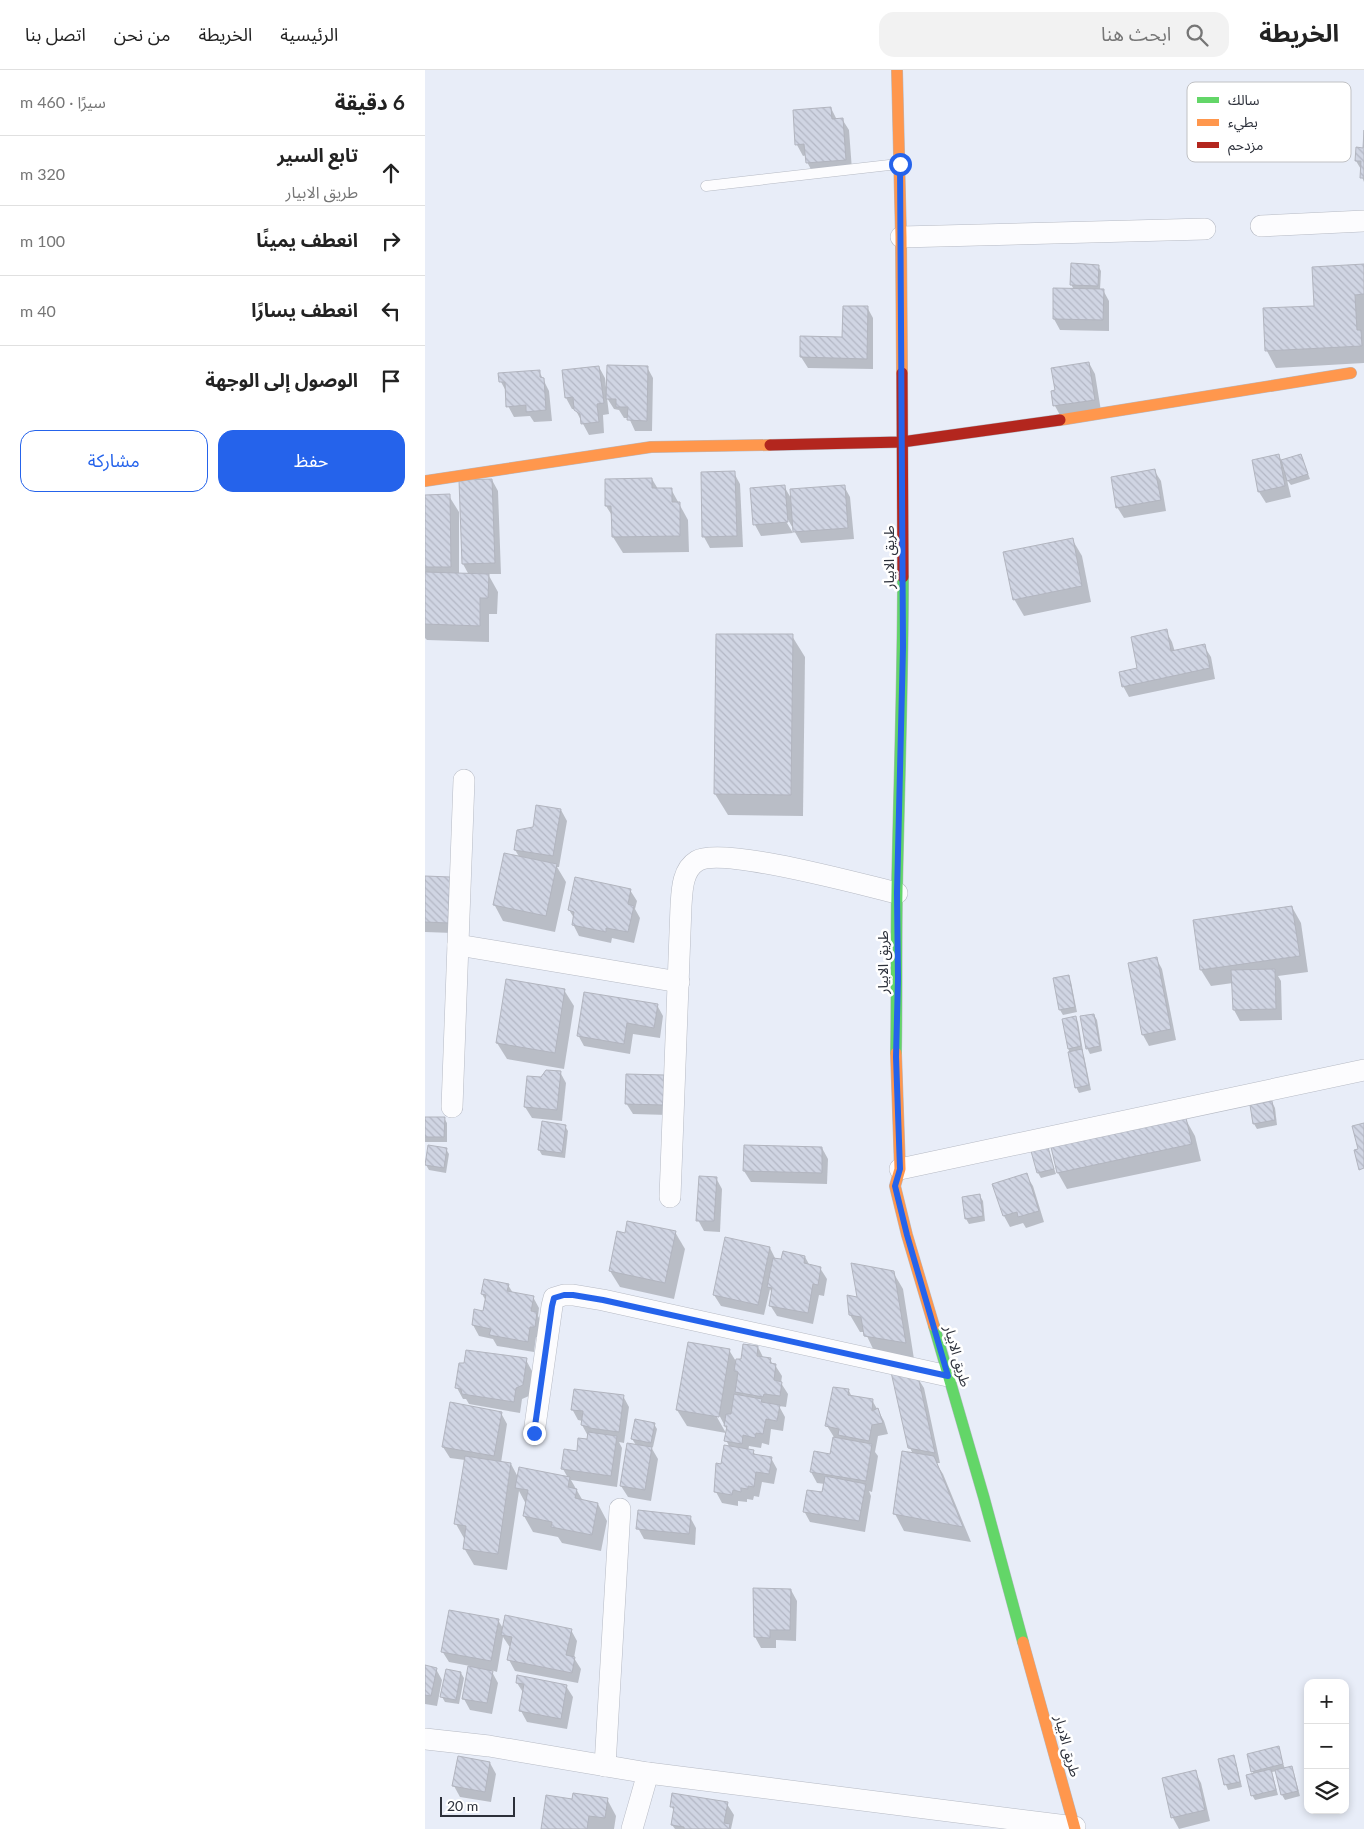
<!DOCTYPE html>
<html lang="ar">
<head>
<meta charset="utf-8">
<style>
  :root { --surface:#fff; --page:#f2f2f2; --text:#222; --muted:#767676; --line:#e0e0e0; --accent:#2563eb }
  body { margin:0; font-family:Lato,"Noto Sans Arabic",sans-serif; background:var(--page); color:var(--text); direction:rtl }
  .controls { position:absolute; right:15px; bottom:15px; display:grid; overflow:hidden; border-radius:10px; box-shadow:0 2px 8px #0003 }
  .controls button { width:45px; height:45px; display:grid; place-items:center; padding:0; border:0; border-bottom:1px solid var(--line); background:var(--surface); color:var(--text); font:25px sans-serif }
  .scale { position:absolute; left:15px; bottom:12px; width:75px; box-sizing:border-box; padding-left:5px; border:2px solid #2c303a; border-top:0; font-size:14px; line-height:18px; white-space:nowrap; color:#2c303a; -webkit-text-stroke:4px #fff; paint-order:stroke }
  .stop { position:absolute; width:15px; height:15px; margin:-11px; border:4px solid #2563eb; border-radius:50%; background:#fff }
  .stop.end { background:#2563eb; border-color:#fff; box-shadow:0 1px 5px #0008 }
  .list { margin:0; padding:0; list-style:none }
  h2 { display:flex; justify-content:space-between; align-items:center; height:65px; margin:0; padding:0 20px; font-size:21px }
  h2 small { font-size:16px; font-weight:400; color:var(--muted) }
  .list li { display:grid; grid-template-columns:32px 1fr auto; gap:15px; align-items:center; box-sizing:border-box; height:70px; padding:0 20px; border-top:1px solid var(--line) }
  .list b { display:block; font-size:19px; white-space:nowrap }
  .list p { margin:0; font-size:16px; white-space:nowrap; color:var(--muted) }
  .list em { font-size:16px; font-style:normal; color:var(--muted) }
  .actions { display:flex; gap:10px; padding:15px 20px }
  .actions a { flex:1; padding:11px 0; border:1px solid var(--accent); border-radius:15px; text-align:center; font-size:18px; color:var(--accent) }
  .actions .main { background:var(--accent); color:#fff }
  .icon { flex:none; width:28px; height:28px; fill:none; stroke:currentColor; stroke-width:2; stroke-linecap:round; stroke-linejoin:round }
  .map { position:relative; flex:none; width:939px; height:1759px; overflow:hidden; direction:ltr }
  header { display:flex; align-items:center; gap:30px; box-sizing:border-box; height:70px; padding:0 25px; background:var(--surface); border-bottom:1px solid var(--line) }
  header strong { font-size:24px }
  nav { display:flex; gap:28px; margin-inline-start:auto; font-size:18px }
  .search { width:350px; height:45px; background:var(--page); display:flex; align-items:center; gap:12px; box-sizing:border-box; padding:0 18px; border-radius:15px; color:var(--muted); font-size:19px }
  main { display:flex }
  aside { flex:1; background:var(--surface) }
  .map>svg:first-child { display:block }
  .shadow { fill:#0003 }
  .building { fill:url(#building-back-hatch); stroke:#b2b5bf }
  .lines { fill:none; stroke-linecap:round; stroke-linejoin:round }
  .lane-casing { stroke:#b6bac4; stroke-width:11 }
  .street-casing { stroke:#b6bac4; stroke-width:22 }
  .fast-casing { stroke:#b6bac4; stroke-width:12 }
  .slow-casing { stroke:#b6bac4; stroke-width:12 }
  .jam-casing { stroke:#b6bac4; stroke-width:12 }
  .lane { stroke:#fcfcfe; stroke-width:10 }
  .street { stroke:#fcfcfe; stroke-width:21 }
  .fast { stroke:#63d668; stroke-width:11 }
  .slow { stroke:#ff974d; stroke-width:11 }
  .jam { stroke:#b3261e; stroke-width:11 }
  .route { stroke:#2563eb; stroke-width:6 }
  .labels { text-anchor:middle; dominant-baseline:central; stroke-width:5; stroke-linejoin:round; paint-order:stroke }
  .street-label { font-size:14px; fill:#2c303a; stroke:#fff }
  .key { fill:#fff; stroke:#c0c1c4; stroke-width:1 }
  .key-label { font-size:14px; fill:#2c303a }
</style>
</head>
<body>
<header>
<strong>الخريطة</strong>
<div class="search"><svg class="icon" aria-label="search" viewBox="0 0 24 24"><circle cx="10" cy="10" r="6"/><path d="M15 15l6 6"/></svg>ابحث هنا</div>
<nav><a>الرئيسية</a><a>الخريطة</a><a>من نحن</a><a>اتصل بنا</a></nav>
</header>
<main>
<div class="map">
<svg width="939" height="1759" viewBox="0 0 939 1759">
  <defs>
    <pattern id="building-back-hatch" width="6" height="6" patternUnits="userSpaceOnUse" patternTransform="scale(1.25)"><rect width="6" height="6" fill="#d0d5e3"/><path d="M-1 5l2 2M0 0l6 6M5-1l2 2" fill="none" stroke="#b3b7c4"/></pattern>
  </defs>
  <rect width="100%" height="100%" fill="#e8edf8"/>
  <g class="shadow">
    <path d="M406 38 412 50 417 49 424 60 427 100 388 103 382 92V85L378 86 372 75Z"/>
    <path d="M939 76V112L937 107V101L931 91Z"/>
    <path d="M673 196 676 201 675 220H678L684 231V261L635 260 629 249 649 220 646 214Z"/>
    <path d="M939 196V293L851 298 842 281 840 240 890 237Z"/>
    <path d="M442 237 448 248V299L383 298 376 287 377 267 419 268Z"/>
    <path d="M664 293 670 304 676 341 636 347 630 336 627 322 631 321Z"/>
    <path d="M174 297 180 308 181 317 222 297 228 308 227 361H210L204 348H199L194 340 189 339 182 328 184 344 178 345 179 363 164 365 150 339H147L141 328Z"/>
    <path d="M114 301 124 321 127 351 109 352 105 346 89 347 83 336 82 323 76 312Z"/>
    <path d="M853 385 857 391 876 385 885 409 866 415 862 410 866 427 841 433 834 422Z"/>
    <path d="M729 400 736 411 741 441 699 448 692 437Z"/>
    <path d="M309 403 315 414 318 477 285 478 279 467 277 404Z"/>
    <path d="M227 409 233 419H246L263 450 264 482 198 483 188 467V447L181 436Z"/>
    <path d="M67 410 73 421 76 504H63L73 522 72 544H64V572L2 570 0 568V426H24L34 442V504L44 505 38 494 35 411Z"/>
    <path d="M359 416 367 430 419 416 425 427 429 469 376 473 361 446 359 448 368 463 336 466 330 455 327 419Z"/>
    <path d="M647 469 657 486 666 532 599 546 589 529Z"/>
    <path d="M741 561 747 572 750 582 779 576 786 587 790 609 704 627 698 616 714 599Z"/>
    <path d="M367 566 380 587 378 746 303 745 290 724Z"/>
    <path d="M136 740 142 751 134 797H132L141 812 130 862 78 851 69 834 95 788 90 780 109 758Z"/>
    <path d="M0 807 24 808 28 863 0 862Z"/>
    <path d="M205 820 212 831 210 839 215 848 209 873 187 868 186 873 154 866 148 854 149 848 144 840Z"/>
    <path d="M867 837 876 853 883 902 853 906 856 911 857 950 815 951 809 940 808 913 786 916 776 900Z"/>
    <path d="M731 888 737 899 751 970 724 976 718 965Z"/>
    <path d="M643 907 646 912 652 942 638 945 635 940 630 909Z"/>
    <path d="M139 920 149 936 139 999 82 989 72 973Z"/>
    <path d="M232 935 238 946 235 968 208 964 205 984 159 976 153 965Z"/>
    <path d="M669 945 672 950 677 981 665 984 662 978Z"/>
    <path d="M650 947 653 952 658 981 657 982 659 986 666 1020 654 1023 651 1017 638 950Z"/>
    <path d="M135 1002 141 1013 137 1051 107 1048 100 1037 117 1008Z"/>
    <path d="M238 1006 243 1045 208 1044 201 1033Z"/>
    <path d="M847 1032 850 1038 852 1055 832 1059 829 1054 826 1036Z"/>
    <path d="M0 1048H19L22 1053V1072H0Z"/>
    <path d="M761 1050 770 1066 776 1091 642 1119 633 1103 628 1078Z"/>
    <path d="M140 1056 143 1061 140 1088 117 1085 114 1080Z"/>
    <path d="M4 1076 21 1079 24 1084 21 1103 4 1100 1 1095Z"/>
    <path d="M397 1078 403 1089 402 1114 326 1112 319 1101Z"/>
    <path d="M622 1078 631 1104 616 1108 613 1103Z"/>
    <path d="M601 1105 608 1116 619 1152 601 1158 598 1153 585 1157 579 1146 569 1114Z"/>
    <path d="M291 1108 297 1119 295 1162 279 1161 273 1150Z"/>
    <path d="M555 1126 558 1131 560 1151 544 1154 541 1149Z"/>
    <path d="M250 1162 260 1179 249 1229 195 1217 185 1201 201 1165Z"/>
    <path d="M345 1178 351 1190 380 1187 385 1196 395 1198 402 1209 399 1226 394 1225 388 1254 352 1246 345 1235 347 1223 345 1219 339 1245 296 1236 289 1225Z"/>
    <path d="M468 1202 478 1219 489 1289 450 1283 440 1262H435L425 1245 433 1228Z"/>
    <path d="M83 1215 88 1223 108 1227 114 1238 113 1246 118 1255 115 1268 111 1267 109 1282 72 1276 68 1269 54 1266 48 1255 59 1242 61 1231 57 1224Z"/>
    <path d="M333 1277 339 1289H345L348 1295H350L357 1306 356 1313 363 1324 361 1337 354 1336 360 1347 358 1361 346 1359 344 1375 337 1373 336 1378 324 1376 323 1381H328L331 1386 346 1388 352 1399 349 1414 337 1412 334 1427 329 1426 328 1430 322 1429V1432L313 1431V1436L297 1433 291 1422 297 1395 305 1378 301 1370 302 1360 292 1341 289 1342 301 1363 262 1356 252 1340 304 1280 312 1293 317 1291Z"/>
    <path d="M101 1290 107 1301 104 1326 97 1329 95 1343 44 1334 41 1329H38L32 1318Z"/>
    <path d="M492 1307 499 1318 515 1393H511L518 1404 546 1472 479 1461 470 1444 488 1384 485 1378Z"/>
    <path d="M424 1321 427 1327 447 1330 459 1351 463 1364 453 1366 450 1382 453 1386 447 1422 444 1421 446 1426 440 1462 385 1452 379 1441 398 1424 400 1414 392 1413 386 1402 406 1385 409 1367 402 1356Z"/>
    <path d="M198 1326 204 1337 199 1373 194 1372 197 1378 192 1417 146 1410 158 1431 173 1434 182 1451 176 1481 137 1473 133 1467 108 1462 99 1446 101 1434 94 1421 82 1500 49 1495 39 1478 40 1470 31 1454 40 1390 25 1388 18 1377 76 1343 82 1354 76 1393 86 1394 93 1407 143 1408 138 1399 163 1371V1366L157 1355 158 1351 153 1350 147 1339Z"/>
    <path d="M229 1354 232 1359 228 1377H226L233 1389 226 1431 203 1427 196 1416 211 1375 207 1369Z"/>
    <path d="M265 1447 271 1458 270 1475 219 1469 213 1458Z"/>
    <path d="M366 1520 372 1531 371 1571 351 1570V1578H336L330 1567Z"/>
    <path d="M73 1550 79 1560H146L152 1571 149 1588 156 1599 153 1613 90 1601 84 1590 86 1577 84 1576 78 1567 72 1602 66 1600 73 1613 67 1644 45 1640 39 1629 45 1596 24 1592 17 1581Z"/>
    <path d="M0 1597 11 1599 17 1610 12 1636 0 1634Z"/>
    <path d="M36 1603 39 1608 34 1634 20 1632 17 1627Z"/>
    <path d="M92 1613 141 1616 148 1627 142 1659 102 1652 96 1641 99 1624Z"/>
    <path d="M853 1678 860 1699 866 1698 869 1703 875 1726 860 1730 857 1725 852 1701 847 1702 853 1725 830 1730 827 1725 829 1704 827 1701Z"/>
    <path d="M808 1687 811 1692 817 1717 803 1720 801 1715 795 1690Z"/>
    <path d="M65 1693 71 1704 66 1732 35 1727 29 1716Z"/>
    <path d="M770 1702 776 1713 785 1751 754 1759 748 1748 739 1709Z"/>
    <path d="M182 1729 191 1746 189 1759H118L148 1731Z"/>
    <path d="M302 1734 309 1745 306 1759H250L247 1755 250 1742 246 1736Z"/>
  </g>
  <g class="building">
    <path d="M406 37 407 49 418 48 421 90 381 93 379 74 370 75 368 40Z"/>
    <path d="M939 60V108H935L936 91H930L931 77 938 78Z"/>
    <path d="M646 193 674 195 673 216 645 215Z"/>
    <path d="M939 194V224L930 225 932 260H936L937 276 840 281 838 238 889 236 887 197Z"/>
    <path d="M628 218 679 219 678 250 628 249Z"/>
    <path d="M418 236H443L442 289 375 287V266L417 267Z"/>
    <path d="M664 292 670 330 628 336 626 321 630 320 626 298Z"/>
    <path d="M182 295 223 296 222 351 202 350 203 337H191V329H181Z"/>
    <path d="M174 296 179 333 172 334 174 352 156 354 155 344 149 340 148 327 140 328 137 300Z"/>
    <path d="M115 300V307L119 308 121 340 101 342V335L81 337 80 312H74L73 303Z"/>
    <path d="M854 384 860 416 833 422 827 390Z"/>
    <path d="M876 384 883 404 862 411 856 390Z"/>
    <path d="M730 399 736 430 691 438 686 407Z"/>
    <path d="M310 401 312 466 277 467 276 402Z"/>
    <path d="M227 408V418H247V432H255V466L187 467 186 436H180V409Z"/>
    <path d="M67 409 70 493 37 494 34 410Z"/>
    <path d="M360 415 363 452 328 455 325 418Z"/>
    <path d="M420 415 423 458 368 462 365 419Z"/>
    <path d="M25 424 26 497H0V425Z"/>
    <path d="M648 468 657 516 588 530 578 482Z"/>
    <path d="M0 502 64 504 63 528H55V556L0 554Z"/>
    <path d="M742 559 746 581 780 574 785 598 697 617 694 602 712 598 706 567Z"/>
    <path d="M291 564H368L366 725 289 724Z"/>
    <path d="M111 735 136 739 128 786 89 780 92 760 108 757Z"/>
    <path d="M79 783 132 794 121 846 68 835Z"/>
    <path d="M0 806 25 807 23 853 0 852Z"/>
    <path d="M150 807 206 819 203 834 209 836 203 862 181 858V862L147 855 149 842 143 840Z"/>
    <path d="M867 836 875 886 775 900 768 850Z"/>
    <path d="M732 887 746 959 717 965 703 893Z"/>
    <path d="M850 899 851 939 808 940 806 900Z"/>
    <path d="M644 905 650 937 634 940 628 908Z"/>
    <path d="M81 909 140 919 130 983 71 973Z"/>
    <path d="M159 922 233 934 229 958 202 953 199 974 152 966Z"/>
    <path d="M669 944 675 976 661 979 655 946Z"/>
    <path d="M651 946 656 976 643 979 637 949Z"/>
    <path d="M657 979 664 1015 650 1018 643 982Z"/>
    <path d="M121 1000 136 1001 132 1040 99 1037 102 1006 116 1007Z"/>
    <path d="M201 1004 239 1005 238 1035 200 1034Z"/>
    <path d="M847 1031 850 1050 828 1054 825 1035Z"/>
    <path d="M0 1047H20L19 1067H0Z"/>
    <path d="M761 1048 767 1074 632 1103 626 1077Z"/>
    <path d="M117 1051 141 1055 137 1083 113 1080Z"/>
    <path d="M939 1053V1098L934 1100 929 1080 933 1079 927 1056Z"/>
    <path d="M3 1075 22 1078 19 1098 0 1095Z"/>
    <path d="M319 1075 397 1077V1103L318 1101Z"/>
    <path d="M623 1077 629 1099 612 1103 606 1081Z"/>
    <path d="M602 1103 614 1141 593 1147 592 1142 578 1146 567 1114Z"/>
    <path d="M274 1106 292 1107 289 1151H271Z"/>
    <path d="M555 1124 558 1146 540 1149 537 1127Z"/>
    <path d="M202 1151 251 1161 240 1213 184 1201 192 1161 200 1163Z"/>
    <path d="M300 1167 345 1177 333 1235 288 1225Z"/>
    <path d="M358 1181 380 1186 379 1193 396 1197 393 1215 388 1214 383 1243 344 1236 347 1218 342 1217 348 1188 356 1189Z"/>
    <path d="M426 1193 469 1201 481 1273 439 1266 436 1247 424 1245 422 1225 432 1227Z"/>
    <path d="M59 1209 84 1214 82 1221 109 1226 106 1241 112 1242 110 1257H105L103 1272 64 1265 66 1259 47 1255 49 1239 58 1241 61 1225 56 1224Z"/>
    <path d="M263 1272 305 1279 294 1347 251 1340Z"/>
    <path d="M318 1274 333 1276 332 1286 346 1288 345 1293 351 1294 349 1310 357 1312 355 1326 339 1324 338 1327 310 1322 313 1302 309 1301 311 1289H316Z"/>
    <path d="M41 1280 102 1288 98 1315 91 1318 89 1332 37 1324 36 1319 30 1318 34 1293H39Z"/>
    <path d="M466 1302 493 1306 510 1383 483 1378Z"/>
    <path d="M408 1317 424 1319 423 1325 448 1329 447 1341 453 1338 458 1353 447 1355 444 1371 413 1365 414 1359 400 1356Z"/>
    <path d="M149 1319 199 1325 194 1362 164 1358V1357L156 1355 158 1341 146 1340Z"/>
    <path d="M309 1324 337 1329 336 1332 355 1335 352 1351 341 1349 338 1364 331 1363 330 1368 318 1365 317 1374 299 1371 302 1356H299L301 1344H306Z"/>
    <path d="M25 1332 77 1342 69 1386 17 1377Z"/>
    <path d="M210 1349 230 1353 226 1373 206 1369Z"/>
    <path d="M163 1362 192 1366 186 1406 136 1399 139 1379 152 1381 153 1368 162 1369Z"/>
    <path d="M408 1367 447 1374 441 1411 385 1402 389 1381 405 1384Z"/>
    <path d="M202 1373 227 1377 220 1420 195 1416Z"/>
    <path d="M299 1375 329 1380 328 1384 347 1387 344 1404 331 1402 329 1417 323 1416V1419L316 1418V1422L308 1420 307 1425 289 1422 291 1393 296 1394Z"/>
    <path d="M477 1381 509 1386 538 1457 468 1444Z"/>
    <path d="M40 1386 86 1393 73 1484 38 1479 41 1456 29 1454Z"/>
    <path d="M94 1397 145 1407 143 1417 152 1419 150 1428 173 1433 167 1465 126 1457 127 1452 98 1446 103 1420 90 1418Z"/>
    <path d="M400 1406 441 1414 434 1451 378 1442 382 1420 397 1422Z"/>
    <path d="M213 1440 266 1446 264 1464 211 1459Z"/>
    <path d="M328 1518 366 1519 365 1560H345V1568L329 1567Z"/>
    <path d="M24 1540 74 1549 66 1591 16 1582Z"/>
    <path d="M80 1545 147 1559 141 1585 150 1587 147 1603 82 1590 87 1567 76 1565Z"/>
    <path d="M0 1595 12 1598 6 1626 0 1625Z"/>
    <path d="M43 1596 68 1601 62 1633 37 1629Z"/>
    <path d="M21 1599 36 1602 31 1630 15 1627Z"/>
    <path d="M92 1605 142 1615 136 1649 94 1641 99 1614 91 1613Z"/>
    <path d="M854 1676 858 1694 826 1702 822 1684Z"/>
    <path d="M809 1685 815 1712 799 1715 793 1689Z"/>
    <path d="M33 1686 65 1692 60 1722 27 1716Z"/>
    <path d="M867 1696 873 1721 856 1725 850 1700Z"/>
    <path d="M846 1699 851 1720 826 1726 821 1705Z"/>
    <path d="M771 1700 780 1740 746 1748 737 1708Z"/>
    <path d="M148 1723 183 1728 180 1748 164 1746 162 1759H116L121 1725 147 1729Z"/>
    <path d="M247 1723 303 1732 299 1753 305 1754 304 1759H259V1757L246 1755 249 1737H245Z"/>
  </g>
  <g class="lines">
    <defs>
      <path id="lane" d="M281 116 473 94"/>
      <g id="street">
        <path d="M836 156 939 151"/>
        <path d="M476 167 780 159"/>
        <path d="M33 875 254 912"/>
        <path d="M27 1037 39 710"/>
        <path d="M475 1099 939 1000"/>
        <path d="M245 1127 256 836C257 821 257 800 272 791 297 776 438 815 472 823"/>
        <path d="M109 1363 127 1236 129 1228 139 1225H148L178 1230 523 1306"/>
        <path d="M0 1669 64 1676 223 1703 650 1757"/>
        <path d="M180 1696 195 1439"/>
        <path d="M207 1759 223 1703"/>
      </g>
      <g id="fast">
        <path d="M471 983C472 929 471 875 472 821 474 716 478 611 478 507"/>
        <path d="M509 1256 559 1428 598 1572"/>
      </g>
      <g id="slow">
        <path d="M472 0 476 167 477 303"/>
        <path d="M635 350 926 303"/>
        <path d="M0 411 226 377 345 375"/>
        <path d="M471 983 475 1099 470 1116 482 1165 509 1256"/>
        <path d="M598 1572 650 1759"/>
      </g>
      <g id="jam">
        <path d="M477 303 478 507"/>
        <path d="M345 375 477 372 635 350"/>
      </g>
    </defs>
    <use href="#lane" class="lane-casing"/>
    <use href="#street" class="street-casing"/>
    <use href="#fast" class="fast-casing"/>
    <use href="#slow" class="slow-casing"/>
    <use href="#jam" class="jam-casing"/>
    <use href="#lane" class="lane"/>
    <use href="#street" class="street"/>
    <use href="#fast" class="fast"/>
    <use href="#slow" class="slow"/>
    <use href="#jam" class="jam"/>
  </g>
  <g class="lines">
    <path class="route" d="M109 1363 127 1236 129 1228 139 1225H148L178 1230 523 1306 482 1165 470 1116 475 1099 471 987 473 909 472 823 478 577 475 94"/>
  </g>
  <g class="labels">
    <g class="street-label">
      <text transform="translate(463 487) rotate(-90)">طريق الابيار</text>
      <text transform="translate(457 892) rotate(-90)">طريق الابيار</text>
      <text transform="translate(533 1286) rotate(74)">طريق الابيار</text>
      <text transform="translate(643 1676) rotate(75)">طريق الابيار</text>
    </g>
  </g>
  <rect x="762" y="12" width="164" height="80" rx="8" class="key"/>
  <rect x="772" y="27" width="22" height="6" fill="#63d668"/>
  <rect x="772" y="49" width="22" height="7" fill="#ff974d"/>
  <rect x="772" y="72" width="22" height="6" fill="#b3261e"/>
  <g class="key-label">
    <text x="803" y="35">سالك</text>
    <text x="803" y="57">بطيء</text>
    <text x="803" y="80">مزدحم</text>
  </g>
</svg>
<div class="controls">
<button>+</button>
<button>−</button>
<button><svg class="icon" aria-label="layers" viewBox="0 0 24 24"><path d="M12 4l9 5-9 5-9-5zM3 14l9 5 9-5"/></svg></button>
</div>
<div class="scale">20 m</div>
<div class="stop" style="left:475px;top:94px"></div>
<div class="stop end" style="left:109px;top:1363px"></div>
</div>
<aside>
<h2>6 دقيقة<small>سيرًا · 460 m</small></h2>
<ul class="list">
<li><svg class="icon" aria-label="ahead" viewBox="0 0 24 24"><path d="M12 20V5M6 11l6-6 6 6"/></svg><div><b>تابع السير</b><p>طريق الابيار</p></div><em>320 m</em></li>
<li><svg class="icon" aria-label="right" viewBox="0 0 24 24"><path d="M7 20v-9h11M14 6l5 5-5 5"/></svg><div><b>انعطف يمينًا</b></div><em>100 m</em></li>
<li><svg class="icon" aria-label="left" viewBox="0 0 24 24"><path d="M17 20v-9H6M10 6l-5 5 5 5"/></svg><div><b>انعطف يسارًا</b></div><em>40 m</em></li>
<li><svg class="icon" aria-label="arrive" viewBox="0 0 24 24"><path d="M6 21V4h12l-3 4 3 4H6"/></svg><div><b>الوصول إلى الوجهة</b></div></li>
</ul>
<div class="actions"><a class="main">حفظ</a><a>مشاركة</a></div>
</aside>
</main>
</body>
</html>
